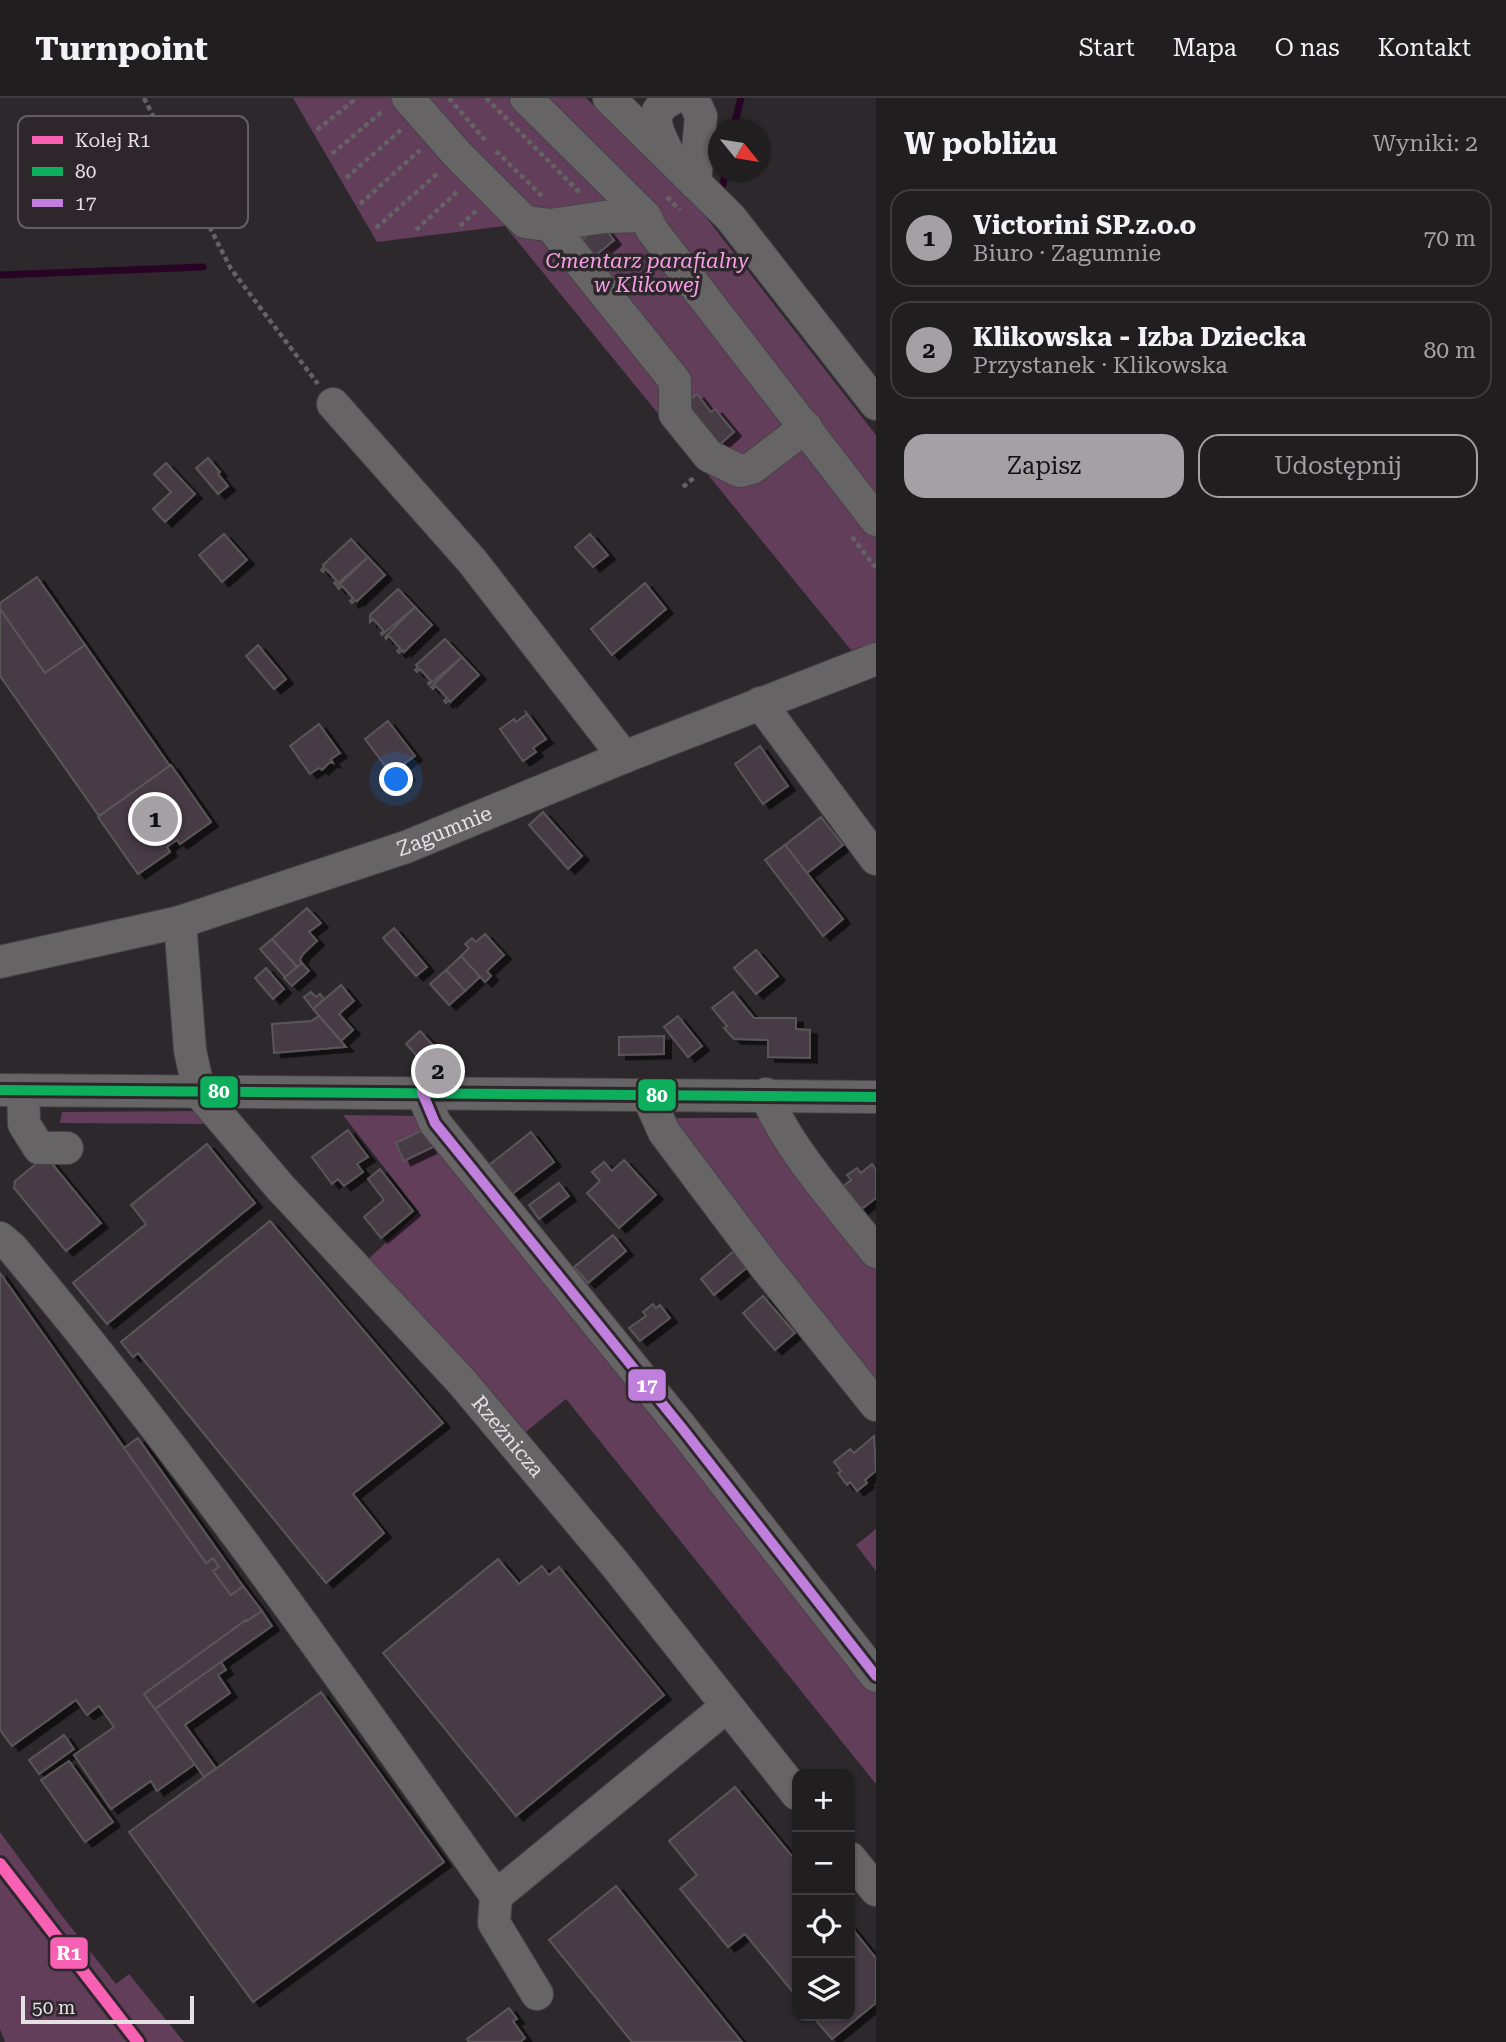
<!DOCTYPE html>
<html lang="pl">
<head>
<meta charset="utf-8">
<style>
  :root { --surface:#211e20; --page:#2d2b2d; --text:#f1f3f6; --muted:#a2a2a5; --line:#3e3c3e; --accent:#a4a0a3 }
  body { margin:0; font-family:"Roboto Serif",serif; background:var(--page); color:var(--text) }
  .controls { position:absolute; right:21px; bottom:21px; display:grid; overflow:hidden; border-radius:14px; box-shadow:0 2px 5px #0004 }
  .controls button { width:63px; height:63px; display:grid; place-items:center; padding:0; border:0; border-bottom:2px solid var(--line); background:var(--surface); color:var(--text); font:35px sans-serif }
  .compass { position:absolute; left:708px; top:21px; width:63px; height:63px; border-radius:50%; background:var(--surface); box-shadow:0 2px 5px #0004; rotate:120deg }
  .scale { position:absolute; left:21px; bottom:18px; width:173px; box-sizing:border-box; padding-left:7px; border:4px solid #e5e0e4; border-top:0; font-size:19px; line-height:24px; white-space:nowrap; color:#e5e0e4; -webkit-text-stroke:5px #2d272c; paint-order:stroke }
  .you { position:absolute; left:397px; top:682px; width:24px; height:24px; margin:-18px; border:5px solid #fff; border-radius:50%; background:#1a73e8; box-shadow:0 0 0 10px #1a73e833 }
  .badge { display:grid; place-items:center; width:46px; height:46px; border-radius:50%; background:var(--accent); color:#111; font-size:23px; font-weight:700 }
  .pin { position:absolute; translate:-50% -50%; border:4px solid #fff; box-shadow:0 2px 7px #0006 }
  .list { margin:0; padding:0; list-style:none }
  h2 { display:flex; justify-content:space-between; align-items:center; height:91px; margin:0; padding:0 28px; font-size:30px }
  h2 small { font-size:23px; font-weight:400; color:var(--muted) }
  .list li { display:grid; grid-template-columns:46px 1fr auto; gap:21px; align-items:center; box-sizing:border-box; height:98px; margin:0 14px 14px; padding:0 14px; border:2px solid var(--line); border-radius:21px }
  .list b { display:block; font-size:26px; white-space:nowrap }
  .list p { margin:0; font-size:23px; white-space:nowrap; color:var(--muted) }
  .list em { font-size:23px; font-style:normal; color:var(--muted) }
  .actions { display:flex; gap:14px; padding:21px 28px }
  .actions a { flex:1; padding:16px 0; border:2px solid var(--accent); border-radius:21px; text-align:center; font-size:24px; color:var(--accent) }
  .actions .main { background:var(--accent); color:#111 }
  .icon { flex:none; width:38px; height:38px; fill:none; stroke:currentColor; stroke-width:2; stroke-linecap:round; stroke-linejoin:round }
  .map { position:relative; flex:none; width:876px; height:1944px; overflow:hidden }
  header { display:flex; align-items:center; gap:42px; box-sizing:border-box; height:98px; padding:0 35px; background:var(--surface); border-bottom:2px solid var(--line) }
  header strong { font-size:33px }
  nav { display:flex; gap:38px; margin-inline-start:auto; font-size:24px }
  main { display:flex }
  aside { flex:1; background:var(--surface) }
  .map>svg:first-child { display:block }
  .green { fill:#623e5b }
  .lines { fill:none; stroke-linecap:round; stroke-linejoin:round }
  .stream { stroke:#280424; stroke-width:7 }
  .building { fill:#473b45; stroke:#5a5759; stroke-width:2; filter:url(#shadow) }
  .minor-casing { stroke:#474346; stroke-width:34 }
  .path { stroke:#646264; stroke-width:4.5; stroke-dasharray:5 3.5; stroke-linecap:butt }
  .minor { stroke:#676466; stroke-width:32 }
  .bus-1-casing { stroke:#2d272c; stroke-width:16 }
  .bus-2-casing { stroke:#2d272c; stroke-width:16 }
  .bus-1 { stroke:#0daf5c; stroke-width:10 }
  .bus-2 { stroke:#c07fdc; stroke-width:10 }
  .rail-1-casing { stroke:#2d272c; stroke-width:18 }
  .rail-1 { stroke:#f860b3; stroke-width:12 }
  .labels { text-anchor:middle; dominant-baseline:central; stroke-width:7; stroke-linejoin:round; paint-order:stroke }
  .park-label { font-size:21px; font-style:italic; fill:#f79ee5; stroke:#2d272c }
  .street-label { font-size:21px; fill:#e5e0e4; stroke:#2d272c }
  .key { fill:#2d272c; stroke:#645e63; stroke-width:2 }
  .key-label { font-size:19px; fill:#e5e0e4 }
  .line-badge { stroke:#2d272c; stroke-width:2.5 }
  .badge-label { font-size:19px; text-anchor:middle; font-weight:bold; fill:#fff }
</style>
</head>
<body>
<header>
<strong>Turnpoint</strong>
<nav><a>Start</a><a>Mapa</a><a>O nas</a><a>Kontakt</a></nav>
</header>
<main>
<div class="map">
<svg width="876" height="1944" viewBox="0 0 876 1944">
  <defs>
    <filter id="shadow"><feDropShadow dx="7" dy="4.5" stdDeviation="0" flood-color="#0009"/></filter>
  </defs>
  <rect width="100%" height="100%" fill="#2c282b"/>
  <g class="green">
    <path d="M293 0H586L702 114 876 337V545L851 552 505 128 377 144Z"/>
    <path d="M198 1013 211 1026 60 1025 62 1014Z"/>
    <path d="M343 1017 424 1018 876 1586V1686L566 1301 521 1338 364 1165 419 1114Z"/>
    <path d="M664 1020H769L876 1165V1295Z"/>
    <path d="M876 1431V1473L856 1447Z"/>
    <path d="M0 1734 59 1814 116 1886 129 1876 184 1944H5L0 1931Z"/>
  </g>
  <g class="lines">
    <g class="stream">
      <path d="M733 32 741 0"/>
      <path d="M723 87 725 74"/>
      <path d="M0 177 203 169"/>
    </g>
  </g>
  <g class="building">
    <path d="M601 126 614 142 595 158 582 142Z"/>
    <path d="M697 296 711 314 715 311 734 334 710 355 679 311Z"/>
    <path d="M208 360 220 374 218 376 228 388 218 396 196 370Z"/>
    <path d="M166 365 195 396 165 424 153 411 171 394 154 376Z"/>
    <path d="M224 436 247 462 222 484 199 457Z"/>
    <path d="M590 436 608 457 593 469 575 449Z"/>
    <path d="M351 441 368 459 336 487 334 485 337 483 326 471 323 474 321 472 324 469 323 467Z"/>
    <path d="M368 459 385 477 357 503 355 502 352 505 350 503 353 500 342 488 339 491 337 489Z"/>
    <path d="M37 479 85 547 45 575 0 511V505Z"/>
    <path d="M645 485 666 511 612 557 591 531Z"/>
    <path d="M398 491 415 509 382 537 381 535 384 533 373 521 370 524V517Z"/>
    <path d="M415 509 432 527 404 554 402 552 399 555 397 553 400 550 389 538 386 541 385 539Z"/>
    <path d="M0 511 45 575 85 547 170 668 99 718 0 578Z"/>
    <path d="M445 541 462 559 429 587 428 585 431 583 420 571 417 574 415 572 418 569 416 567Z"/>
    <path d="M258 547 286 581 274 591 246 558Z"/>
    <path d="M462 559 479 577 450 604 449 602 446 605 444 603 447 600 436 588 433 591 431 589Z"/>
    <path d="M525 613 546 641 533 650 536 654 523 663 500 631 514 621 516 624 527 616Z"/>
    <path d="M388 623 415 658 401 668 408 678 398 685 365 641Z"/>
    <path d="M319 626 340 655 331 661 333 665 330 664 322 672 319 670 310 676 290 648Z"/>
    <path d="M760 648 788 688 763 706 735 666Z"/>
    <path d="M171 667 211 724 180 746 177 742 167 749 170 754 138 776 98 719Z"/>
    <path d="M543 714 582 758 568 771 529 727Z"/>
    <path d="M821 719 843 747 807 775 785 747Z"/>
    <path d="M785 747 843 821 823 838 765 762Z"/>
    <path d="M307 810 321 825 309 834 317 843 303 856 300 862 302 865 297 869 272 841Z"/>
    <path d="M394 830 427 869 416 878 383 840Z"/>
    <path d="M485 836 504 857 487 873 491 878 485 884 461 858 469 850 465 846 472 840 476 844Z"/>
    <path d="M272 841 297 869 285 879 260 851Z"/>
    <path d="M756 852 778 878 756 896 734 870Z"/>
    <path d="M461 858 480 879 465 893 446 872Z"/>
    <path d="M302 865 309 873 292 888 284 880Z"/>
    <path d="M266 870 284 891 273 901 255 880Z"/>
    <path d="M446 872 465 893 449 907 430 886Z"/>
    <path d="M341 887 354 903 339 916 353 932 341 943 313 911Z"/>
    <path d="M311 894 316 899 320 896 324 901 313 911 304 899Z"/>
    <path d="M733 894 754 920H796V931L810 932V960L768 959V942L734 941 732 939 724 930 727 928 712 910Z"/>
    <path d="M319 918 346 949 274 955 272 926 311 923Z"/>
    <path d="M678 918 702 948 688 959 664 929Z"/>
    <path d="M420 933 432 946 418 959 406 946Z"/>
    <path d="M664 938V956L619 957V939Z"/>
    <path d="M427 1030 435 1048 404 1063 396 1045Z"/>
    <path d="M348 1032 368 1059 357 1066 363 1074 344 1088 338 1081 332 1086 312 1059Z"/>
    <path d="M531 1034 554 1064 507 1100 484 1071Z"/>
    <path d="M207 1046 255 1105 107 1226 73 1185 146 1126 131 1107Z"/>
    <path d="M42 1061 49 1062 101 1125 66 1153 14 1090 15 1083Z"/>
    <path d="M624 1062 656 1097 619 1130 587 1095 600 1083 592 1074 604 1064 612 1073Z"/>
    <path d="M872 1066 876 1072V1100L855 1116 837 1093 851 1082 847 1077 857 1070 861 1075Z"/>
    <path d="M380 1071 413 1113 381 1140 364 1119 384 1102 368 1081Z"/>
    <path d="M559 1085 569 1098 539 1121 529 1107Z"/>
    <path d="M270 1123 443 1325 353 1396 384 1435 326 1485 138 1255 133 1259 121 1244Z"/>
    <path d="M613 1137 626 1153 588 1185 574 1169Z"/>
    <path d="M735 1152 749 1168 714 1197 701 1181Z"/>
    <path d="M0 1175 206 1465 213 1460 219 1469 213 1473 231 1497 243 1488 262 1513 247 1523 246 1522 144 1596 195 1666 157 1693 151 1683 111 1711 74 1657 114 1629 99 1608 87 1617 76 1602 12 1648 0 1632Z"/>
    <path d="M763 1198 795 1235 775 1252 743 1215Z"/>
    <path d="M653 1206 656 1210 660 1207 670 1220 640 1243 629 1230 646 1218 643 1214Z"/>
    <path d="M874 1338 876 1373 865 1382 867 1385 857 1393 850 1384 847 1387 838 1375 841 1373 834 1364 850 1351 854 1355Z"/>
    <path d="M138 1340 243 1488 231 1497 213 1473 219 1469 213 1460 206 1465 124 1350Z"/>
    <path d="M498 1461 519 1486 542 1468 549 1477 559 1469 664 1597 516 1718 383 1555Z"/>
    <path d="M262 1513 272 1528 155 1611 144 1596 246 1522 247 1523Z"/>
    <path d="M221 1564 226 1572 218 1577 230 1595 185 1627 216 1670 204 1679 155 1611Z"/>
    <path d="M321 1594 444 1764 253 1904 129 1734Z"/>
    <path d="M64 1637 74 1651 39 1676 29 1662Z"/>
    <path d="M69 1663 113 1724 85 1744 41 1682Z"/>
    <path d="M735 1689 797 1764V1899L745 1836 728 1849 680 1791 697 1777 669 1743Z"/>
    <path d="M616 1788 742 1944H632L549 1842Z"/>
    <path d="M850 1828 876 1860V1905L832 1941 812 1918H850Z"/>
    <path d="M509 1910 517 1921 513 1923 525 1940 520 1944H469L467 1941Z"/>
  </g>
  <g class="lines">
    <defs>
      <g id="minor">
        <path d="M408 0 458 57 525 124 550 127 604 119 645 118"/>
        <path d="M526 0 645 118 652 132 876 422"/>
        <path d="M609 0 730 119 876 306"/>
        <path d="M690 0 694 3 701 18 695 85"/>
        <path d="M668 55C657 32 645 14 674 0"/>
        <path d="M550 127 675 283V316L709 358 740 373 752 370 806 329"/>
        <path d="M333 306 472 463 624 659"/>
        <path d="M760 605 876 761"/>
        <path id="s1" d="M180 824 190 952 199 994 280 1089 462 1284 615 1466 797 1696"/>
        <path id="s2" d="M0 864 180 824 406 749 624 659 876 561"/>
        <path d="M0 992 876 999"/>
        <path d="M23 992 24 1026 39 1050H67"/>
        <path d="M422 994 435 1025 682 1330 876 1578"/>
        <path d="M647 996 664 1034 764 1167 876 1307"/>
        <path d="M766 996C785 1048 841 1109 876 1154"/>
        <path d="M0 1140 12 1150C186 1357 340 1578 496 1798L494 1825 537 1896"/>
        <path d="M850 1760 876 1792"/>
        <path d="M496 1798 726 1609"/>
      </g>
    </defs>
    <use href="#minor" class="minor-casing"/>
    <g class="path">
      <path d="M144 0 231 171 318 286"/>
      <path d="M449 0 485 42"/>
      <path d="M486 0 581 96"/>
      <path d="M317 32 357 0"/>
      <path d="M496 53 542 98"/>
      <path d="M332 56 384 12"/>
      <path d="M346 80 402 31"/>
      <path d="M667 99 680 112"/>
      <path d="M360 106 420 52"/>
      <path d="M460 128 477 112"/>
      <path d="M376 130 439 74"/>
      <path d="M416 132 458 93"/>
      <path d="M683 389 696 378"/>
      <path d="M852 439 876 470"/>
    </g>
    <use href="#minor" class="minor"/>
    <defs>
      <path id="bus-1" d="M0 992 876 999"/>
      <path id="bus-2" d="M422 994 435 1025 682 1330 876 1578"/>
    </defs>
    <use href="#bus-1" class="bus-1-casing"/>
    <use href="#bus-2" class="bus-2-casing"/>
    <use href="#bus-1" class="bus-1"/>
    <use href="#bus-2" class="bus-2"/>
    <defs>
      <path id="rail-1" d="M0 1766 138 1944"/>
    </defs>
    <use href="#rail-1" class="rail-1-casing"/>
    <use href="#rail-1" class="rail-1"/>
  </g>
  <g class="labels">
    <g class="park-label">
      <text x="647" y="163">Cmentarz parafialny<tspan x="647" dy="24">w Klikowej</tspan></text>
    </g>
    <g class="street-label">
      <text stroke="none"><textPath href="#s2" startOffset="464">Zagumnie</textPath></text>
      <text stroke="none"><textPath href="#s1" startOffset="634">Rzeźnicza</textPath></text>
    </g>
  </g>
  <rect x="18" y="18" width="230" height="112" rx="10" class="key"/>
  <rect x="32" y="38" width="31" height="8" fill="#f860b3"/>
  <rect x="32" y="69" width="31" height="9" fill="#0daf5c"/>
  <rect x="32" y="101" width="31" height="8" fill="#c07fdc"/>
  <g class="key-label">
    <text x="75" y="49">Kolej R1</text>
    <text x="75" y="80">80</text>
    <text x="75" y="112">17</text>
  </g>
  <g class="line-badge">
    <rect x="199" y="977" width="40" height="34" rx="7" fill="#0daf5c"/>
    <rect x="637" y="980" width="40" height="34" rx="7" fill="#0daf5c"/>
    <rect x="627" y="1270" width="40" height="34" rx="7" fill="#c07fdc"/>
    <rect x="49" y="1838" width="40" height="34" rx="7" fill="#f860b3"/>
  </g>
  <g class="badge-label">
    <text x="219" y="1000">80</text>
    <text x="657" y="1004">80</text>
    <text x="647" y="1294">17</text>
    <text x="69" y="1862">R1</text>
  </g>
</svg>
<div class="controls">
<button>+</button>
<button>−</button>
<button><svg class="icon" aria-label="locate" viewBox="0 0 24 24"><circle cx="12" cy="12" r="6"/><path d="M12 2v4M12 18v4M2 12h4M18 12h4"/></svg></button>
<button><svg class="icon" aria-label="layers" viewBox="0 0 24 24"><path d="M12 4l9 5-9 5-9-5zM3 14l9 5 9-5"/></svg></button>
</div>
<svg class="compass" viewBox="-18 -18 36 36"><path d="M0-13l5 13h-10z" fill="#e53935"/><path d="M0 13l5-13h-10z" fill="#a2a2a5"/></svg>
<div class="scale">50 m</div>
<div class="you"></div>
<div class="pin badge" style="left:155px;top:721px">1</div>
<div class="pin badge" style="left:438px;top:973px">2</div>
</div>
<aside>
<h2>W pobliżu<small>Wyniki: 2</small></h2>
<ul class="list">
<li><span class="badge">1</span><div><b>Victorini SP.z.o.o</b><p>Biuro · Zagumnie</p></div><em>70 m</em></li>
<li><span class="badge">2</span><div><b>Klikowska - Izba Dziecka</b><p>Przystanek · Klikowska</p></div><em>80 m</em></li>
</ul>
<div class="actions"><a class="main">Zapisz</a><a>Udostępnij</a></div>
</aside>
</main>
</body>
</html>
